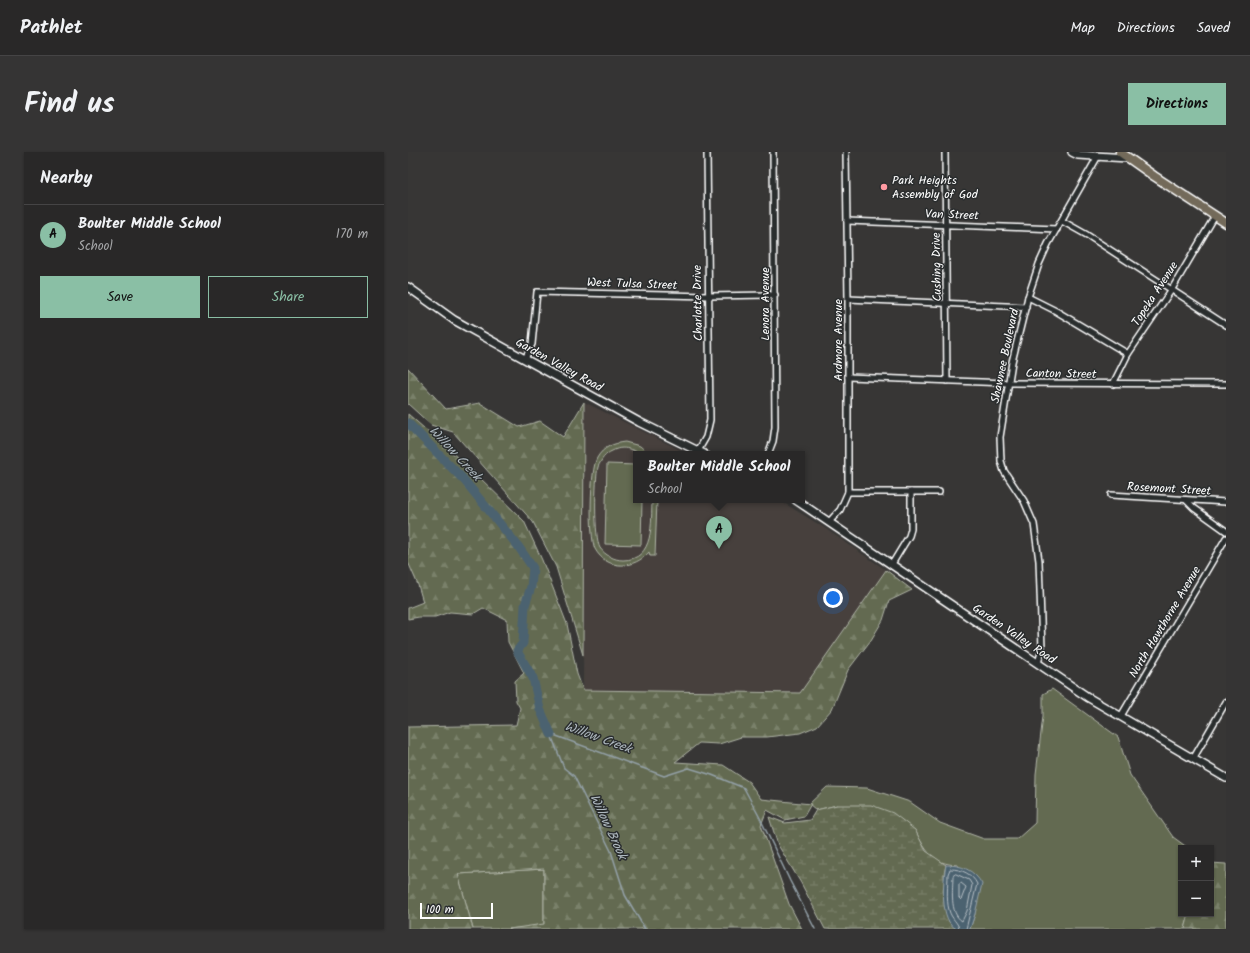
<!DOCTYPE html>
<html lang="en">
<head>
<meta charset="utf-8">
<style>
  :root { --surface:#292828; --page:#353434; --text:#f1f3f6; --muted:#a5a6a8; --line:#454445; --accent:#8abfa5 }
  body { margin:0; font-family:Kalam,sans-serif; background:var(--page); color:var(--text) }
  .controls { position:absolute; right:12px; bottom:12px; display:grid; overflow:hidden; border-radius:0px; box-shadow:0 1px 3px #0004 }
  .controls button { width:36px; height:36px; display:grid; place-items:center; padding:0; border:0; border-bottom:1px solid var(--line); background:var(--surface); color:var(--text); font:20px sans-serif }
  .scale { position:absolute; left:12px; bottom:10px; width:73px; box-sizing:border-box; padding-left:4px; border:2px solid #fff; border-top:0; font-size:11px; line-height:14px; white-space:nowrap; color:#fff; -webkit-text-stroke:3px #2a2d2e; paint-order:stroke }
  .you { position:absolute; left:425px; top:446px; width:14px; height:14px; margin:-10px; border:3px solid #fff; border-radius:50%; background:#1a73e8; box-shadow:0 0 0 6px #1a73e833 }
  .badge { display:grid; place-items:center; width:26px; height:26px; border-radius:50%; background:var(--accent); color:#111; font-size:13px; font-weight:700 }
  .pin { position:absolute; translate:-50% -33px; filter:drop-shadow(0 1px 2px #0008) }
  .pin::after { content:''; position:absolute; top:21px; width:14px; height:12px; background:inherit; clip-path:polygon(0 0,100% 0,50% 100%) }
  .popup { position:absolute; left:225px; top:299px; width:172px; height:52px; box-sizing:border-box; display:grid; place-content:center; border-radius:0px; background:var(--surface); filter:drop-shadow(0 1px 3px #0005); font-size:13px; white-space:nowrap; color:var(--muted) }
  .popup b { font-size:15px; color:var(--text) }
  .popup::after { content:''; position:absolute; left:50%; top:100%; margin-left:-8px; border:8px solid transparent; border-top-color:var(--surface) }
  .list { margin:0; padding:0; list-style:none }
  h2 { display:flex; justify-content:space-between; align-items:center; height:52px; margin:0; padding:0 16px; font-size:17px }
  h2 small { font-size:13px; font-weight:400; color:var(--muted) }
  .list li { display:grid; grid-template-columns:26px 1fr auto; gap:12px; align-items:center; box-sizing:border-box; height:60px; padding:0 16px; border-top:1px solid var(--line) }
  .list b { display:block; font-size:15px; white-space:nowrap }
  .list p { margin:0; font-size:13px; white-space:nowrap; color:var(--muted) }
  .list em { font-size:13px; font-style:normal; color:var(--muted) }
  .actions { display:flex; gap:8px; padding:12px 16px }
  .actions a { flex:1; padding:9px 0; border:1px solid var(--accent); border-radius:0px; text-align:center; font-size:14px; color:var(--accent) }
  .actions .main { background:var(--accent); color:#111 }
  .map { position:relative; flex:none; width:818px; height:777px; overflow:hidden; border-radius:0px }
  header { display:flex; align-items:center; gap:24px; box-sizing:border-box; height:56px; padding:0 20px; background:var(--surface); border-bottom:1px solid var(--line) }
  header strong { font-size:19px }
  nav { display:flex; gap:22px; margin-inline-start:auto; font-size:14px }
  .intro { display:flex; align-items:center; justify-content:space-between; box-sizing:border-box; height:96px; padding:0 24px }
  h1 { margin:0; font-size:28px }
  .button { padding:10px 18px; border-radius:0px; background:var(--accent); color:#111; font-size:14px; font-weight:700 }
  main { display:flex; gap:24px; padding:0 24px }
  aside { flex:1; background:var(--surface); border-radius:0px; box-shadow:0 1px 3px #0004 }
  .map>svg:first-child { display:block }
  .built { fill:#46413d }
  .grass { fill:#636b51; stroke:#b1b5a8 }
  .forest { fill:url(#forest-firs); stroke:#b1b5a8 }
  .wetland { fill:url(#wetland-marsh); stroke:#b1b5a8 }
  .water { fill:#4c6270; stroke:#94a1a9 }
  .lines { fill:none; stroke-linecap:round; stroke-linejoin:round }
  .shore { stroke:#b7c0c6; stroke-width:1 }
  .stream { stroke:#94a1a9; stroke-width:1.5 }
  .river { stroke:#4c6270; stroke-width:9 }
  .street-casing { stroke:#fff; stroke-width:8 }
  .secondary-casing { stroke:#fff; stroke-width:10 }
  .primary-casing { stroke:#fff; stroke-width:11 }
  .street { stroke:#2a2d2e; stroke-width:5 }
  .secondary { stroke:#2a2d2e; stroke-width:7 }
  .primary { stroke:#736b5a; stroke-width:8 }
  .poi-dot { fill:#ff9aa2; stroke:#2a2d2e; stroke-width:1.5 }
  .labels { text-anchor:middle; dominant-baseline:central; stroke-width:3; stroke-linejoin:round; paint-order:stroke }
  .poi-label { font-size:12px; fill:#fff; stroke:#2a2d2e; text-anchor:start }
  .street-label { font-size:12px; fill:#fff; stroke:#2a2d2e }
  .water-label { font-size:13px; font-style:italic; fill:#aeb8bf; stroke:#2a2d2e }
</style>
</head>
<body>
<header>
<strong>Pathlet</strong>
<nav><a>Map</a><a>Directions</a><a>Saved</a></nav>
</header>
<div class="intro"><h1>Find us</h1><a class="button">Directions</a></div>
<main>
<aside>
<h2>Nearby<small></small></h2>
<ul class="list">
<li><span class="badge">A</span><div><b>Boulter Middle School</b><p>School</p></div><em>170 m</em></li>
</ul>
<div class="actions"><a class="main">Save</a><a>Share</a></div>
</aside>
<div class="map">
<svg width="818" height="777" viewBox="0 0 818 777">
  <defs>
    <pattern id="forest-firs" width="22" height="20" patternUnits="userSpaceOnUse"><rect width="22" height="20" fill="#636b51"/><path d="M5 1l3.5 6h-7zM16 11l3.5 6h-7z" fill="#7a816b"/></pattern>
    <pattern id="wetland-marsh" width="20" height="14" patternUnits="userSpaceOnUse"><rect width="20" height="14" fill="#636b51"/><path d="M1 5h8M5 5V1M11 12h8M15 12V8" fill="none" stroke="#7a816b"/></pattern>
  </defs>
  <rect width="100%" height="100%" fill="#373635"/>
  <filter id="ink" filterUnits="userSpaceOnUse"><feTurbulence type="fractalNoise" baseFrequency=".025" numOctaves="2"/><feDisplacementMap in="SourceGraphic" scale="8" xChannelSelector="R" yChannelSelector="G"/><feConvolveMatrix kernelMatrix="1 2 1 2 8 2 1 2 1" color-interpolation-filters="sRGB"/></filter>
  <g filter="url(#ink)">
    <path class="built" d="M176 250 280 302H228V348H371L415 375 478 418 393 541 175 538Z"/>
    <g class="grass">
      <path d="M217 290 232 294 241 302C227 302 219 291 204 299 197 302 193 308 190 315 187 327 186 386 192 396 197 403 206 408 215 408 247 408 243 370 244 348H249L247 404H242L241 400C227 417 199 419 187 397 181 384 182 318 189 306 195 295 206 291 217 290Z"/>
      <path d="M199 312 228 313V348H234L233 393 197 392Z"/>
      <path d="M644 537 710 585 722 623 765 685 780 696H773V762H781L777 777H562L567 762 550 713C524 712 518 699 507 678L429 653 408 658 401 652 419 635 459 636 502 650 532 671 576 687H609L627 671 628 622 635 564V542Z"/>
      <path d="M136 717V773L101 777H65L50 722Z"/>
    </g>
    <g class="forest">
      <path d="M0 216 38 257 72 251 111 275 132 269 155 285 176 250 175 503 148 415 125 370 45 280 23 273 0 252Z"/>
      <path d="M0 262 67 321 116 369 134 408 159 472 169 522 175 538 392 541 478 418 504 438 481 449 475 468 463 488 440 518 424 557 409 574 392 581 359 585H333L311 592 291 591 267 610 315 613 341 630 353 647 403 652 396 664 377 668 359 658 353 673 381 752 394 777H101L136 772V717L50 722 65 777H0V575L108 573 112 556 108 549 107 529 116 521 100 490 99 468 75 456 65 462 42 460 27 465H11L0 467V456L15 450 10 433 0 410Z"/>
      <path d="M803 711 818 712V777H777L781 762H803Z"/>
    </g>
    <path class="wetland" d="M429 653H463L485 661 507 678 518 699 538 713 536 722 541 770 549 777H417L393 731 370 693 361 665 377 671 402 668 408 658Z"/>
    <path class="water" d="M538 713C554 713 566 718 574 732L567 762 562 777C558 777 553 777 549 777 531 770 535 728 538 713Z"/>
    <g class="lines">
      <g class="shore">
        <path d="M548 722 561 728 564 733 559 759 554 769C541 761 545 737 545 724Z"/>
        <path d="M553 731 558 735 553 748 551 746V733Z"/>
        <path d="M551 777C551 771 543 767 541 758 538 747 540 733 540 722L542 717C554 717 564 722 569 732L558 777"/>
      </g>
      <g class="stream">
        <path d="M143 582 256 624 281 616 304 623 336 636 352 666 382 729 407 777"/>
        <path d="M143 583 156 616 166 624 203 699 217 743 237 777"/>
      </g>
      <path class="river" d="M0 271 56 328 110 394 125 416 123 435 117 453 115 491 109 499 125 526 132 557 143 582"/>
      <defs>
        <g id="street">
          <path d="M537 0 539 229"/>
          <path d="M439 69 649 77"/>
          <path d="M654 69 679 83 818 173"/>
          <path d="M620 145 648 159 720 202"/>
          <path d="M440 147 618 155"/>
          <path d="M117 207 124 192 129 140 300 144 367 143"/>
          <path d="M440 225 599 231 818 232"/>
          <path d="M705 232 720 202 764 137 807 64"/>
          <path d="M290 299 298 285 302 268 299 0"/>
          <path d="M360 302 365 289 367 275 365 0"/>
          <path d="M440 340H531"/>
          <path d="M703 343 818 350"/>
          <path d="M778 348 786 356 818 379"/>
          <path d="M421 370 432 358 440 340V147L438 0"/>
          <path d="M484 412 501 384 503 377V340"/>
          <path d="M630 511 634 497 631 409 626 372 616 349 596 319 593 309 592 285 604 210 620 145 631 112 640 92 690 4"/>
          <path d="M713 564 818 386"/>
          <path d="M785 607 818 550"/>
        </g>
        <g id="secondary">
          <path d="M664 0 670 3 720 6"/>
          <path d="M0 135 46 168 231 270 296 302"/>
          <path d="M388 348 681 546 818 626"/>
        </g>
        <path id="primary" d="M712 0 746 24 818 71"/>
      </defs>
      <use href="#street" class="street-casing"/>
      <use href="#secondary" class="secondary-casing"/>
      <use href="#primary" class="primary-casing"/>
      <use href="#street" class="street"/>
      <use href="#secondary" class="secondary"/>
      <use href="#primary" class="primary"/>
    </g>
  </g>
  <circle class="poi-dot" cx="476" cy="35" r="4"/>
  <g class="labels">
    <g class="poi-label">
      <text x="484" y="28">Park Heights<tspan x="484" dy="14">Assembly of God</tspan></text>
    </g>
    <g class="street-label">
      <text transform="translate(544 63) rotate(2)">Van Street</text>
      <text transform="translate(529 115) rotate(-91)">Cushing Drive</text>
      <text transform="translate(224 132) rotate(2)">West Tulsa Street</text>
      <text transform="translate(747 142) rotate(-57)">Topeka Avenue</text>
      <text transform="translate(290 151) rotate(-91)">Charlotte Drive</text>
      <text transform="translate(357 152) rotate(-90)">Lenora Avenue</text>
      <text transform="translate(430 188) rotate(-90)">Ardmore Avenue</text>
      <text transform="translate(597 204) rotate(-78)">Shawnee Boulevard</text>
      <text transform="translate(151 213) rotate(29)">Garden Valley Road</text>
      <text transform="translate(653 222) rotate(1)">Canton Street</text>
      <text transform="translate(761 337) rotate(3)">Rosemont Street</text>
      <text transform="translate(757 470) rotate(-59)">North Hawthorne Avenue</text>
      <text transform="translate(606 482) rotate(34)">Garden Valley Road</text>
    </g>
    <g class="water-label">
      <text transform="translate(47 302) rotate(47)">Willow Creek</text>
      <text transform="translate(190 586) rotate(20)">Willow Creek</text>
      <text transform="translate(200 675) rotate(65)">Willow Brook</text>
    </g>
  </g>
</svg>
<div class="controls">
<button>+</button>
<button>−</button>
</div>
<div class="scale">100 m</div>
<div class="you"></div>
<div class="pin badge" style="left:311px;top:397px">A</div>
<div class="popup"><b>Boulter Middle School</b>School</div>
</div>
</main>
</body>
</html>
